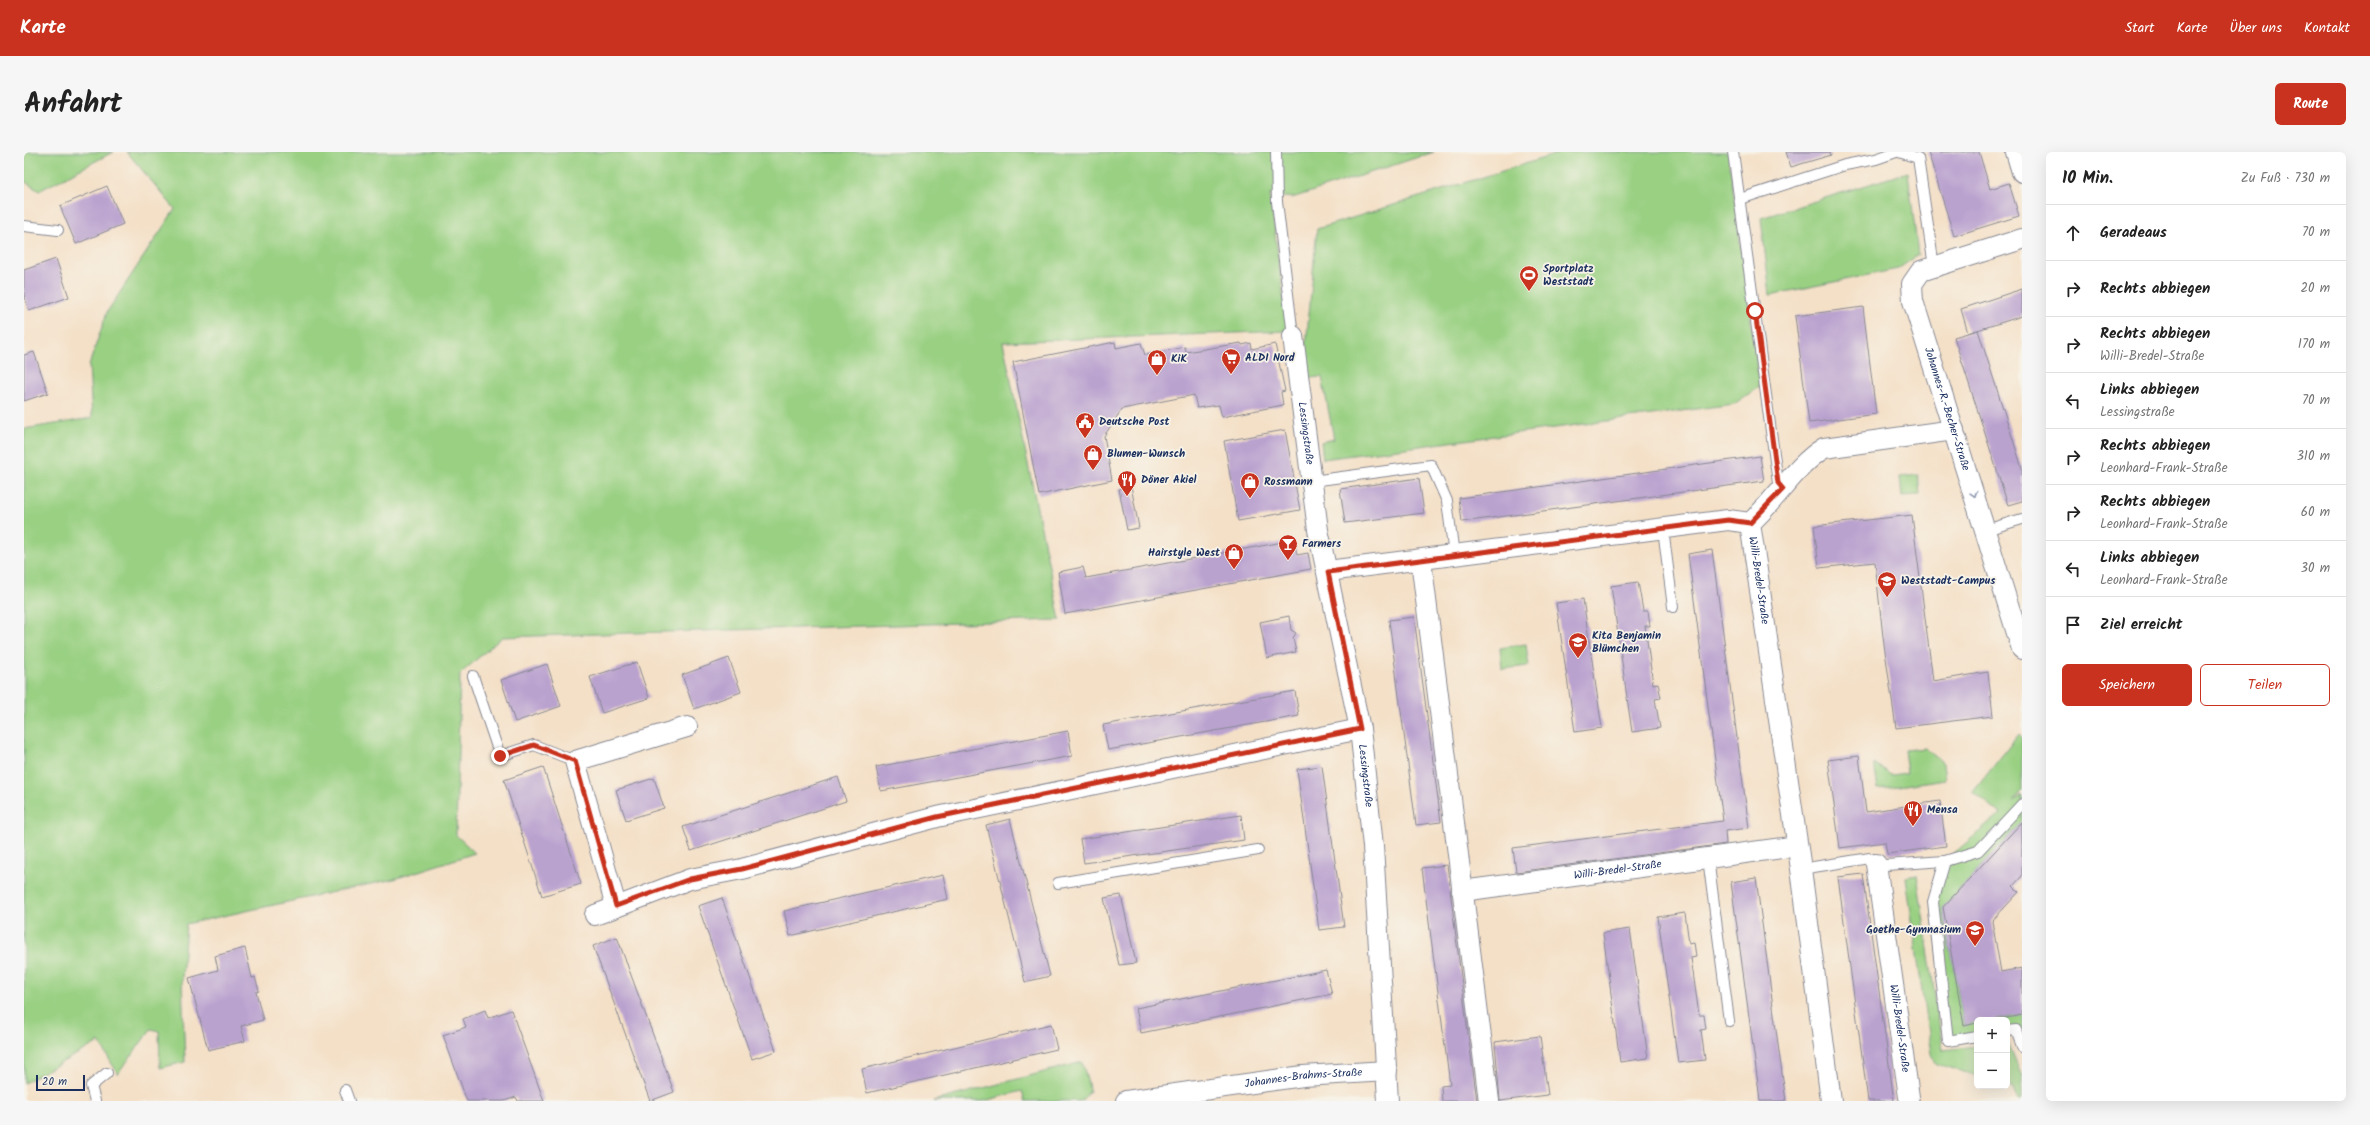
<!DOCTYPE html>
<html lang="de">
<head>
<meta charset="utf-8">
<style>
  :root { --surface:#fff; --page:#f6f6f6; --text:#222; --muted:#767676; --line:#e0e0e0; --accent:#c8321e }
  body { margin:0; font-family:Kalam,sans-serif; background:var(--page); color:var(--text) }
  .controls { position:absolute; right:12px; bottom:12px; display:grid; overflow:hidden; border-radius:6px; box-shadow:0 4px 16px #0002 }
  .controls button { width:36px; height:36px; display:grid; place-items:center; padding:0; border:0; border-bottom:1px solid var(--line); background:var(--surface); color:var(--text); font:20px sans-serif }
  .scale { position:absolute; left:12px; bottom:10px; width:49px; box-sizing:border-box; padding-left:4px; border:2px solid #1b2f5e; border-top:0; font-size:11px; line-height:14px; white-space:nowrap; color:#1b2f5e; -webkit-text-stroke:3px #f7f3e8; paint-order:stroke }
  .stop { position:absolute; width:12px; height:12px; margin:-9px; border:3px solid #c8321e; border-radius:50%; background:#fff }
  .stop.end { background:#c8321e; border-color:#fff; box-shadow:0 1px 4px #0008 }
  .list { margin:0; padding:0; list-style:none }
  h2 { display:flex; justify-content:space-between; align-items:center; height:52px; margin:0; padding:0 16px; font-size:17px }
  h2 small { font-size:13px; font-weight:400; color:var(--muted) }
  .list li { display:grid; grid-template-columns:26px 1fr auto; gap:12px; align-items:center; box-sizing:border-box; height:56px; padding:0 16px; border-top:1px solid var(--line) }
  .list b { display:block; font-size:15px; white-space:nowrap }
  .list p { margin:0; font-size:13px; white-space:nowrap; color:var(--muted) }
  .list em { font-size:13px; font-style:normal; color:var(--muted) }
  .actions { display:flex; gap:8px; padding:12px 16px }
  .actions a { flex:1; padding:9px 0; border:1px solid var(--accent); border-radius:6px; text-align:center; font-size:14px; color:var(--accent) }
  .actions .main { background:var(--accent); color:#fff }
  .icon { flex:none; width:22px; height:22px; fill:none; stroke:currentColor; stroke-width:2; stroke-linecap:round; stroke-linejoin:round }
  .map { position:relative; flex:none; width:1998px; height:949px; overflow:hidden; border-radius:6px }
  header { display:flex; align-items:center; gap:24px; box-sizing:border-box; height:56px; padding:0 20px; background:var(--accent); color:#fff }
  header strong { font-size:19px }
  nav { display:flex; gap:22px; margin-inline-start:auto; font-size:14px }
  .intro { display:flex; align-items:center; justify-content:space-between; box-sizing:border-box; height:96px; padding:0 24px }
  h1 { margin:0; font-size:28px }
  .button { padding:10px 18px; border-radius:6px; background:var(--accent); color:#fff; font-size:14px; font-weight:700 }
  main { display:flex; gap:24px; padding:0 24px }
  aside { flex:1; background:var(--surface); border-radius:6px; box-shadow:0 4px 16px #0002 }
  .map>svg:first-child { display:block }
  .green { fill:#99d082; stroke:#5a8070 }
  .building { fill:#baa2cf }
  .lines { fill:none; stroke-linecap:round; stroke-linejoin:round }
  .service-casing { stroke:#888892; stroke-width:12 }
  .minor-casing { stroke:#888892; stroke-width:22 }
  .service { stroke:#fff; stroke-width:10 }
  .minor { stroke:#fff; stroke-width:20 }
  .oneway { stroke:#8d97ae }
  .route { stroke:#c8321e; stroke-width:5 }
  .labels { text-anchor:middle; dominant-baseline:central; stroke-width:3.5; stroke-linejoin:round; paint-order:stroke }
  .poi-label { font-size:11px; font-weight:bold; fill:#1b2f5e; stroke:#f7f3e8; text-anchor:start }
  .street-label { font-size:11px; fill:#1b2f5e; stroke:#f7f3e8 }
</style>
</head>
<body>
<header>
<strong>Karte</strong>
<nav><a>Start</a><a>Karte</a><a>Über uns</a><a>Kontakt</a></nav>
</header>
<div class="intro"><h1>Anfahrt</h1><a class="button">Route</a></div>
<main>
<div class="map">
<svg width="1998" height="949" viewBox="0 0 1998 949">
  <rect width="100%" height="100%" fill="#f7f3e8"/>
  <filter id="ink" filterUnits="userSpaceOnUse"><feTurbulence type="fractalNoise" baseFrequency=".025" numOctaves="2"/><feDisplacementMap in="SourceGraphic" scale="8" xChannelSelector="R" yChannelSelector="G"/><feConvolveMatrix kernelMatrix="1 2 1 2 8 2 1 2 1" color-interpolation-filters="sRGB"/></filter>
  <filter id="wash" filterUnits="userSpaceOnUse"><feTurbulence type="fractalNoise" baseFrequency=".012" numOctaves="4" result="noise"/><feDisplacementMap in="SourceGraphic" scale="16" xChannelSelector="R" yChannelSelector="G"/><feGaussianBlur stdDeviation="0.9" result="paint"/><feColorMatrix in="noise" values="0 0 0 0 0 0 0 0 0 0 0 0 0 0 0 0 0 1.4 0 .05"/><feComposite in="paint" operator="in"/></filter>
  <g filter="url(#wash)">
    <rect width="100%" height="100%" fill="#f4e0c7"/>
    <g class="green">
      <path d="M0 0H89L15 39 0 29Z"/>
      <path d="M103 0H1410L1268 46 1246 43 1264 179 979 190 1036 468 478 485 436 522 432 683 451 701 370 727 162 772 158 827 161 910 136 916 135 879 127 877 94 922 75 890 0 931V277L68 266 65 213 83 160 151 57Z"/>
      <path d="M1539 0H1704L1736 234 1710 252 1299 307 1297 290 1310 287 1298 225 1285 226 1281 204 1293 77Z"/>
      <path d="M1884 20 1894 103 1874 117 1746 143 1737 66Z"/>
      <path d="M1894 323 1896 343 1878 344 1876 325Z"/>
      <path d="M1502 492 1505 514 1478 517 1476 496Z"/>
      <path d="M1995 582 1998 585V639L1989 650 1998 643V670L1919 755 1940 873 1953 871V884L1924 889 1909 750 1921 709 1976 662 1949 640Z"/>
      <path d="M1901 596 1919 611 1921 627 1854 637 1850 611 1868 623 1883 621 1880 598Z"/>
      <path d="M1893 723 1919 898 1953 894V924L1914 912 1907 903 1882 725Z"/>
      <path d="M1998 863V876L1983 879V868H1971Z"/>
      <path d="M1983 889 1998 925V949H1995L1989 935 1983 934Z"/>
      <path d="M1058 910 1066 939 1057 949H1001L998 939 960 949H910Z"/>
    </g>
    <g id="blocks">
      <g class="building">
        <path d="M1762 0H1806L1807 3 1767 15Z"/>
        <path d="M1904 0H1955L1966 37 1985 31 1995 64 1930 84Z"/>
        <path d="M83 34 99 72 52 92 36 54Z"/>
        <path d="M32 107 45 145 5 159 0 143V118Z"/>
        <path d="M1998 137V164L1944 181 1937 157Z"/>
        <path d="M1839 155 1852 262 1785 271 1771 164Z"/>
        <path d="M1954 178 1998 316V349L1984 353 1930 185Z"/>
        <path d="M1091 190 1092 196 1117 191 1121 203 1161 195 1162 200 1217 191 1218 193 1227 191 1228 197 1251 192 1261 239 1257 240 1259 253 1198 265 1195 253 1173 256 1170 243 1098 257 1080 284 1088 328 1015 343 989 210Z"/>
        <path d="M10 200 24 241 0 249V203Z"/>
        <path d="M1261 278 1276 358 1214 369 1200 289Z"/>
        <path d="M1736 304 1740 329 1438 370 1435 346Z"/>
        <path d="M1395 326 1400 361 1321 371 1316 337Z"/>
        <path d="M1107 334 1115 376 1103 378 1095 337Z"/>
        <path d="M1888 363 1909 529 1964 520 1969 564 1872 576 1859 485 1851 410 1795 416 1790 374Z"/>
        <path d="M1270 388 1273 403 1284 401 1287 417 1041 462 1034 420 1059 415 1062 426Z"/>
        <path d="M1688 398 1725 676 1701 679 1702 692 1492 720 1489 696 1699 669 1664 402Z"/>
        <path d="M1614 430 1619 459H1624L1626 474H1621L1629 532 1634 531 1637 546 1631 547 1636 576 1608 580 1587 434Z"/>
        <path d="M1559 447 1578 576 1551 580 1532 451Z"/>
        <path d="M1265 464 1267 478 1272 481 1269 486 1272 500 1243 506 1236 470Z"/>
        <path d="M1390 465 1417 670 1392 673 1365 468Z"/>
        <path d="M705 506 717 540 670 557 658 523Z"/>
        <path d="M613 510 625 546 578 561 566 525Z"/>
        <path d="M523 512 537 554 491 570 477 528Z"/>
        <path d="M1271 539 1275 564 1084 598 1079 573Z"/>
        <path d="M1044 579 1048 604 857 639 852 615Z"/>
        <path d="M1835 604 1842 660 1916 649 1922 694 1863 702 1861 690 1816 696 1804 608Z"/>
        <path d="M1298 614 1320 775 1295 778 1273 617Z"/>
        <path d="M519 615 557 732 518 744 480 628Z"/>
        <path d="M814 625 822 649 667 699 659 675Z"/>
        <path d="M630 626 640 656 602 668 592 638Z"/>
        <path d="M1217 663 1220 688 1060 711 1056 687Z"/>
        <path d="M986 667 1026 824 1001 830 962 673Z"/>
        <path d="M1998 670V724L1989 734 1995 740 1968 769 1977 820 1998 816V863L1971 868H1953V871L1940 874 1919 755Z"/>
        <path d="M1423 713 1445 889 1453 949H1418L1417 934 1426 933 1398 716Z"/>
        <path d="M1839 722 1843 751 1870 949H1844L1818 755 1814 725Z"/>
        <path d="M919 723 924 747 766 784 760 759Z"/>
        <path d="M1732 726 1755 900 1762 949H1736L1734 932 1707 730Z"/>
        <path d="M1097 743 1112 811 1095 813 1080 746Z"/>
        <path d="M698 746 752 899 728 907 674 754Z"/>
        <path d="M1661 761 1665 791 1670 790 1672 805 1667 806 1675 863H1680L1682 877 1677 878 1681 908 1654 911 1634 765Z"/>
        <path d="M1606 777 1624 906 1596 910 1579 781Z"/>
        <path d="M593 785 650 940 626 949 569 794Z"/>
        <path d="M221 796 228 826 231 825 235 839 232 840 239 868 217 874 221 889 184 898 165 826 194 818 191 804Z"/>
        <path d="M1302 818 1308 842 1117 881 1112 856Z"/>
        <path d="M461 858 464 866 487 858 520 949H494L492 945 480 949H443L419 883 442 875 439 867Z"/>
        <path d="M1027 872 1033 897 843 941 838 917Z"/>
        <path d="M1516 884 1524 943 1476 949 1471 890Z"/>
      </g>
    </g>
  </g>
  <g filter="url(#ink)">
    <use href="#blocks" fill-opacity="0" stroke="#888892" stroke-width="1"/>
    <g class="lines">
      <defs>
        <g id="service">
          <path d="M1252 0 1253 50 1269 184"/>
          <path d="M1709 0 1754 331 1759 337"/>
          <path d="M1875 0 1894 6 1910 115"/>
          <path d="M1716 47 1821 13 1852 7 1872 0"/>
          <path d="M0 74 34 78"/>
          <path d="M1288 329 1407 313 1423 349 1430 403"/>
          <path d="M1639 377 1649 455"/>
          <path d="M1962 378 1998 367"/>
          <path d="M449 524 476 604 510 593 551 609"/>
          <path d="M1684 706 1705 869"/>
          <path d="M1921 709 1909 750 1924 889 1953 884"/>
          <path d="M1777 717 1846 706 1852 712 1862 713 1921 709 1954 699 1998 652"/>
          <path d="M1034 731 1234 698"/>
          <path d="M1983 879 1992 878 1998 895"/>
          <path d="M321 938 325 949"/>
          <path d="M71 949 67 934 83 921"/>
        </g>
        <g id="minor">
          <path d="M1992 0 1998 20"/>
          <path id="s1" d="M1998 87 1897 119 1888 132 1889 149 1998 497"/>
          <path id="s2" d="M1269 184 1294 378 1336 577 1349 694 1364 949"/>
          <path id="s3" d="M1726 371 1777 717 1807 949"/>
          <path d="M1726 371C1752 348 1772 313 1800 296L1930 278"/>
          <path d="M1397 408 1465 949"/>
          <path d="M1304 419 1704 368 1726 371"/>
          <path id="s4" d="M1852 712 1885 945"/>
          <path id="s5" d="M1438 739 1773 694"/>
          <path d="M592 754 551 609 663 575"/>
          <path d="M571 763 666 727 718 717 913 665 1336 577"/>
          <path id="s6" d="M1102 949 1279 924 1363 919"/>
        </g>
      </defs>
      <use href="#service" class="service-casing"/>
      <use href="#minor" class="minor-casing"/>
      <use href="#service" class="service"/>
      <use href="#minor" class="minor"/>
    </g>
    <defs><path id="oneway-chevron" d="M-2-3.5L2.5 0L-2 3.5" fill="none" stroke-width="1.6" stroke-linecap="round" stroke-linejoin="round"/></defs>
    <use class="oneway" href="#oneway-chevron" transform="translate(1950 342) rotate(72)"/>
  </g>
  <g class="lines" filter="url(#ink)">
    <path class="route" d="M476 604 510 593 551 609 592 754 666 727 718 717 913 665 1336 577 1304 420 1704 368 1726 371 1759 337 1754 331 1731 159"/>
  </g>
  <defs>
    <symbol id="stadium-pin" viewBox="-11 -11 22 30"><path d="M0 17L-7.5 6A9.5 9.5 0 1 1 7.5 6Z" fill="#c8321e" stroke="#f7f3e8"/><path d="M0-5a6.5 5 0 1 0 0 10a6.5 5 0 1 0 0-10ZM-3.5-1.8h7v3.6h-7Z" fill="#fff"/></symbol>
    <symbol id="supermarket-pin" viewBox="-11 -11 22 30"><path d="M0 17L-7.5 6A9.5 9.5 0 1 1 7.5 6Z" fill="#c8321e" stroke="#f7f3e8"/><path d="M-6-5.5h2.5l.6 2H6L4.5 2H-2.5L-4.4-4H-6ZM-1.5 3.2a1.3 1.3 0 1 0 .1 0ZM3 3.2a1.3 1.3 0 1 0 .1 0Z" fill="#fff"/></symbol>
    <symbol id="shop-pin" viewBox="-11 -11 22 30"><path d="M0 17L-7.5 6A9.5 9.5 0 1 1 7.5 6Z" fill="#c8321e" stroke="#f7f3e8"/><path d="M-5-2.5h2.3a2.7 3.5 0 0 1 5.4 0H5L5.5 6h-11ZM-1.5-2.5h3a1.5 2.3 0 0 0-3 0Z" fill="#fff"/></symbol>
    <symbol id="civic-pin" viewBox="-11 -11 22 30"><path d="M0 17L-7.5 6A9.5 9.5 0 1 1 7.5 6Z" fill="#c8321e" stroke="#f7f3e8"/><path d="M-.6-6.5H3V-4.5H.6V-3L4-1V1h2V6H-6V1h2V-1L-.6-3ZM-1.2 2.5V6h2.4V2.5Z" fill="#fff"/></symbol>
    <symbol id="restaurant-pin" viewBox="-11 -11 22 30"><path d="M0 17L-7.5 6A9.5 9.5 0 1 1 7.5 6Z" fill="#c8321e" stroke="#f7f3e8"/><path d="M-5-6h1v4h1v-4h1v4h1v-4h1v5L-1.5 .5V6h-2V.5L-5-1ZM5-6V6H3V1.5H1.5Q1.5-4 5-6Z" fill="#fff"/></symbol>
    <symbol id="bar-pin" viewBox="-11 -11 22 30"><path d="M0 17L-7.5 6A9.5 9.5 0 1 1 7.5 6Z" fill="#c8321e" stroke="#f7f3e8"/><path d="M-6-5H6L.8 .8V4.5H3.5V6h-7V4.5H-.8V.8Z" fill="#fff"/></symbol>
    <symbol id="school-pin" viewBox="-11 -11 22 30"><path d="M0 17L-7.5 6A9.5 9.5 0 1 1 7.5 6Z" fill="#c8321e" stroke="#f7f3e8"/><path d="M0-5L7-2L0 1L-7-2ZM-4 1L0 2.5L4 1V4Q0 6-4 4Z" fill="#fff"/></symbol>
  </defs>
  <g fill-rule="evenodd">
    <use href="#stadium-pin" x="1494" y="112" width="22" height="30"/>
    <use href="#supermarket-pin" x="1196" y="195" width="22" height="30"/>
    <use href="#shop-pin" x="1122" y="196" width="22" height="30"/>
    <use href="#civic-pin" x="1050" y="259" width="22" height="30"/>
    <use href="#shop-pin" x="1058" y="291" width="22" height="30"/>
    <use href="#restaurant-pin" x="1092" y="317" width="22" height="30"/>
    <use href="#shop-pin" x="1215" y="319" width="22" height="30"/>
    <use href="#bar-pin" x="1253" y="381" width="22" height="30"/>
    <use href="#shop-pin" x="1199" y="390" width="22" height="30"/>
    <use href="#school-pin" x="1852" y="418" width="22" height="30"/>
    <use href="#school-pin" x="1543" y="479" width="22" height="30"/>
    <use href="#restaurant-pin" x="1878" y="647" width="22" height="30"/>
    <use href="#school-pin" x="1940" y="767" width="22" height="30"/>
  </g>
  <g class="labels">
    <g class="poi-label">
      <text x="1519" y="117">Sportplatz<tspan x="1519" dy="13">Weststadt</tspan></text>
      <text x="1221" y="206">ALDI Nord</text>
      <text x="1147" y="207">KiK</text>
      <text x="1075" y="270">Deutsche Post</text>
      <text x="1083" y="302">Blumen-Wunsch</text>
      <text x="1117" y="328">Döner Akiel</text>
      <text x="1240" y="330">Rossmann</text>
      <text x="1278" y="392">Farmers</text>
      <text x="1196" y="401" text-anchor="end">Hairstyle West</text>
      <text x="1877" y="429">Weststadt-Campus</text>
      <text x="1568" y="484">Kita Benjamin<tspan x="1568" dy="13">Blümchen</tspan></text>
      <text x="1903" y="658">Mensa</text>
      <text x="1937" y="778" text-anchor="end">Goethe-Gymnasium</text>
    </g>
    <g class="street-label">
      <text stroke="none"><textPath href="#s1" startOffset="252">Johannes-R.-Becher-Straße</textPath></text>
      <text stroke="none"><textPath href="#s2" startOffset="98">Lessingstraße</textPath></text>
      <text stroke="none"><textPath href="#s3" startOffset="58">Willi-Bredel-Straße</textPath></text>
      <text stroke="none"><textPath href="#s2" startOffset="446">Lessingstraße</textPath></text>
      <text stroke="none"><textPath href="#s5" startOffset="157">Willi-Bredel-Straße</textPath></text>
      <text stroke="none"><textPath href="#s4" startOffset="166">Willi-Bredel-Straße</textPath></text>
      <text stroke="none"><textPath href="#s6" startOffset="179">Johannes-Brahms-Straße</textPath></text>
    </g>
  </g>
</svg>
<div class="controls">
<button>+</button>
<button>−</button>
</div>
<div class="scale">20 m</div>
<div class="stop" style="left:1731px;top:159px"></div>
<div class="stop end" style="left:476px;top:604px"></div>
</div>
<aside>
<h2>10 Min.<small>Zu Fuß · 730 m</small></h2>
<ul class="list">
<li><svg class="icon" aria-label="ahead" viewBox="0 0 24 24"><path d="M12 20V5M6 11l6-6 6 6"/></svg><div><b>Geradeaus</b></div><em>70 m</em></li>
<li><svg class="icon" aria-label="right" viewBox="0 0 24 24"><path d="M7 20v-9h11M14 6l5 5-5 5"/></svg><div><b>Rechts abbiegen</b></div><em>20 m</em></li>
<li><svg class="icon" aria-label="right" viewBox="0 0 24 24"><path d="M7 20v-9h11M14 6l5 5-5 5"/></svg><div><b>Rechts abbiegen</b><p>Willi-Bredel-Straße</p></div><em>170 m</em></li>
<li><svg class="icon" aria-label="left" viewBox="0 0 24 24"><path d="M17 20v-9H6M10 6l-5 5 5 5"/></svg><div><b>Links abbiegen</b><p>Lessingstraße</p></div><em>70 m</em></li>
<li><svg class="icon" aria-label="right" viewBox="0 0 24 24"><path d="M7 20v-9h11M14 6l5 5-5 5"/></svg><div><b>Rechts abbiegen</b><p>Leonhard-Frank-Straße</p></div><em>310 m</em></li>
<li><svg class="icon" aria-label="right" viewBox="0 0 24 24"><path d="M7 20v-9h11M14 6l5 5-5 5"/></svg><div><b>Rechts abbiegen</b><p>Leonhard-Frank-Straße</p></div><em>60 m</em></li>
<li><svg class="icon" aria-label="left" viewBox="0 0 24 24"><path d="M17 20v-9H6M10 6l-5 5 5 5"/></svg><div><b>Links abbiegen</b><p>Leonhard-Frank-Straße</p></div><em>30 m</em></li>
<li><svg class="icon" aria-label="arrive" viewBox="0 0 24 24"><path d="M6 21V4h12l-3 4 3 4H6"/></svg><div><b>Ziel erreicht</b></div></li>
</ul>
<div class="actions"><a class="main">Speichern</a><a>Teilen</a></div>
</aside>
</main>
</body>
</html>
